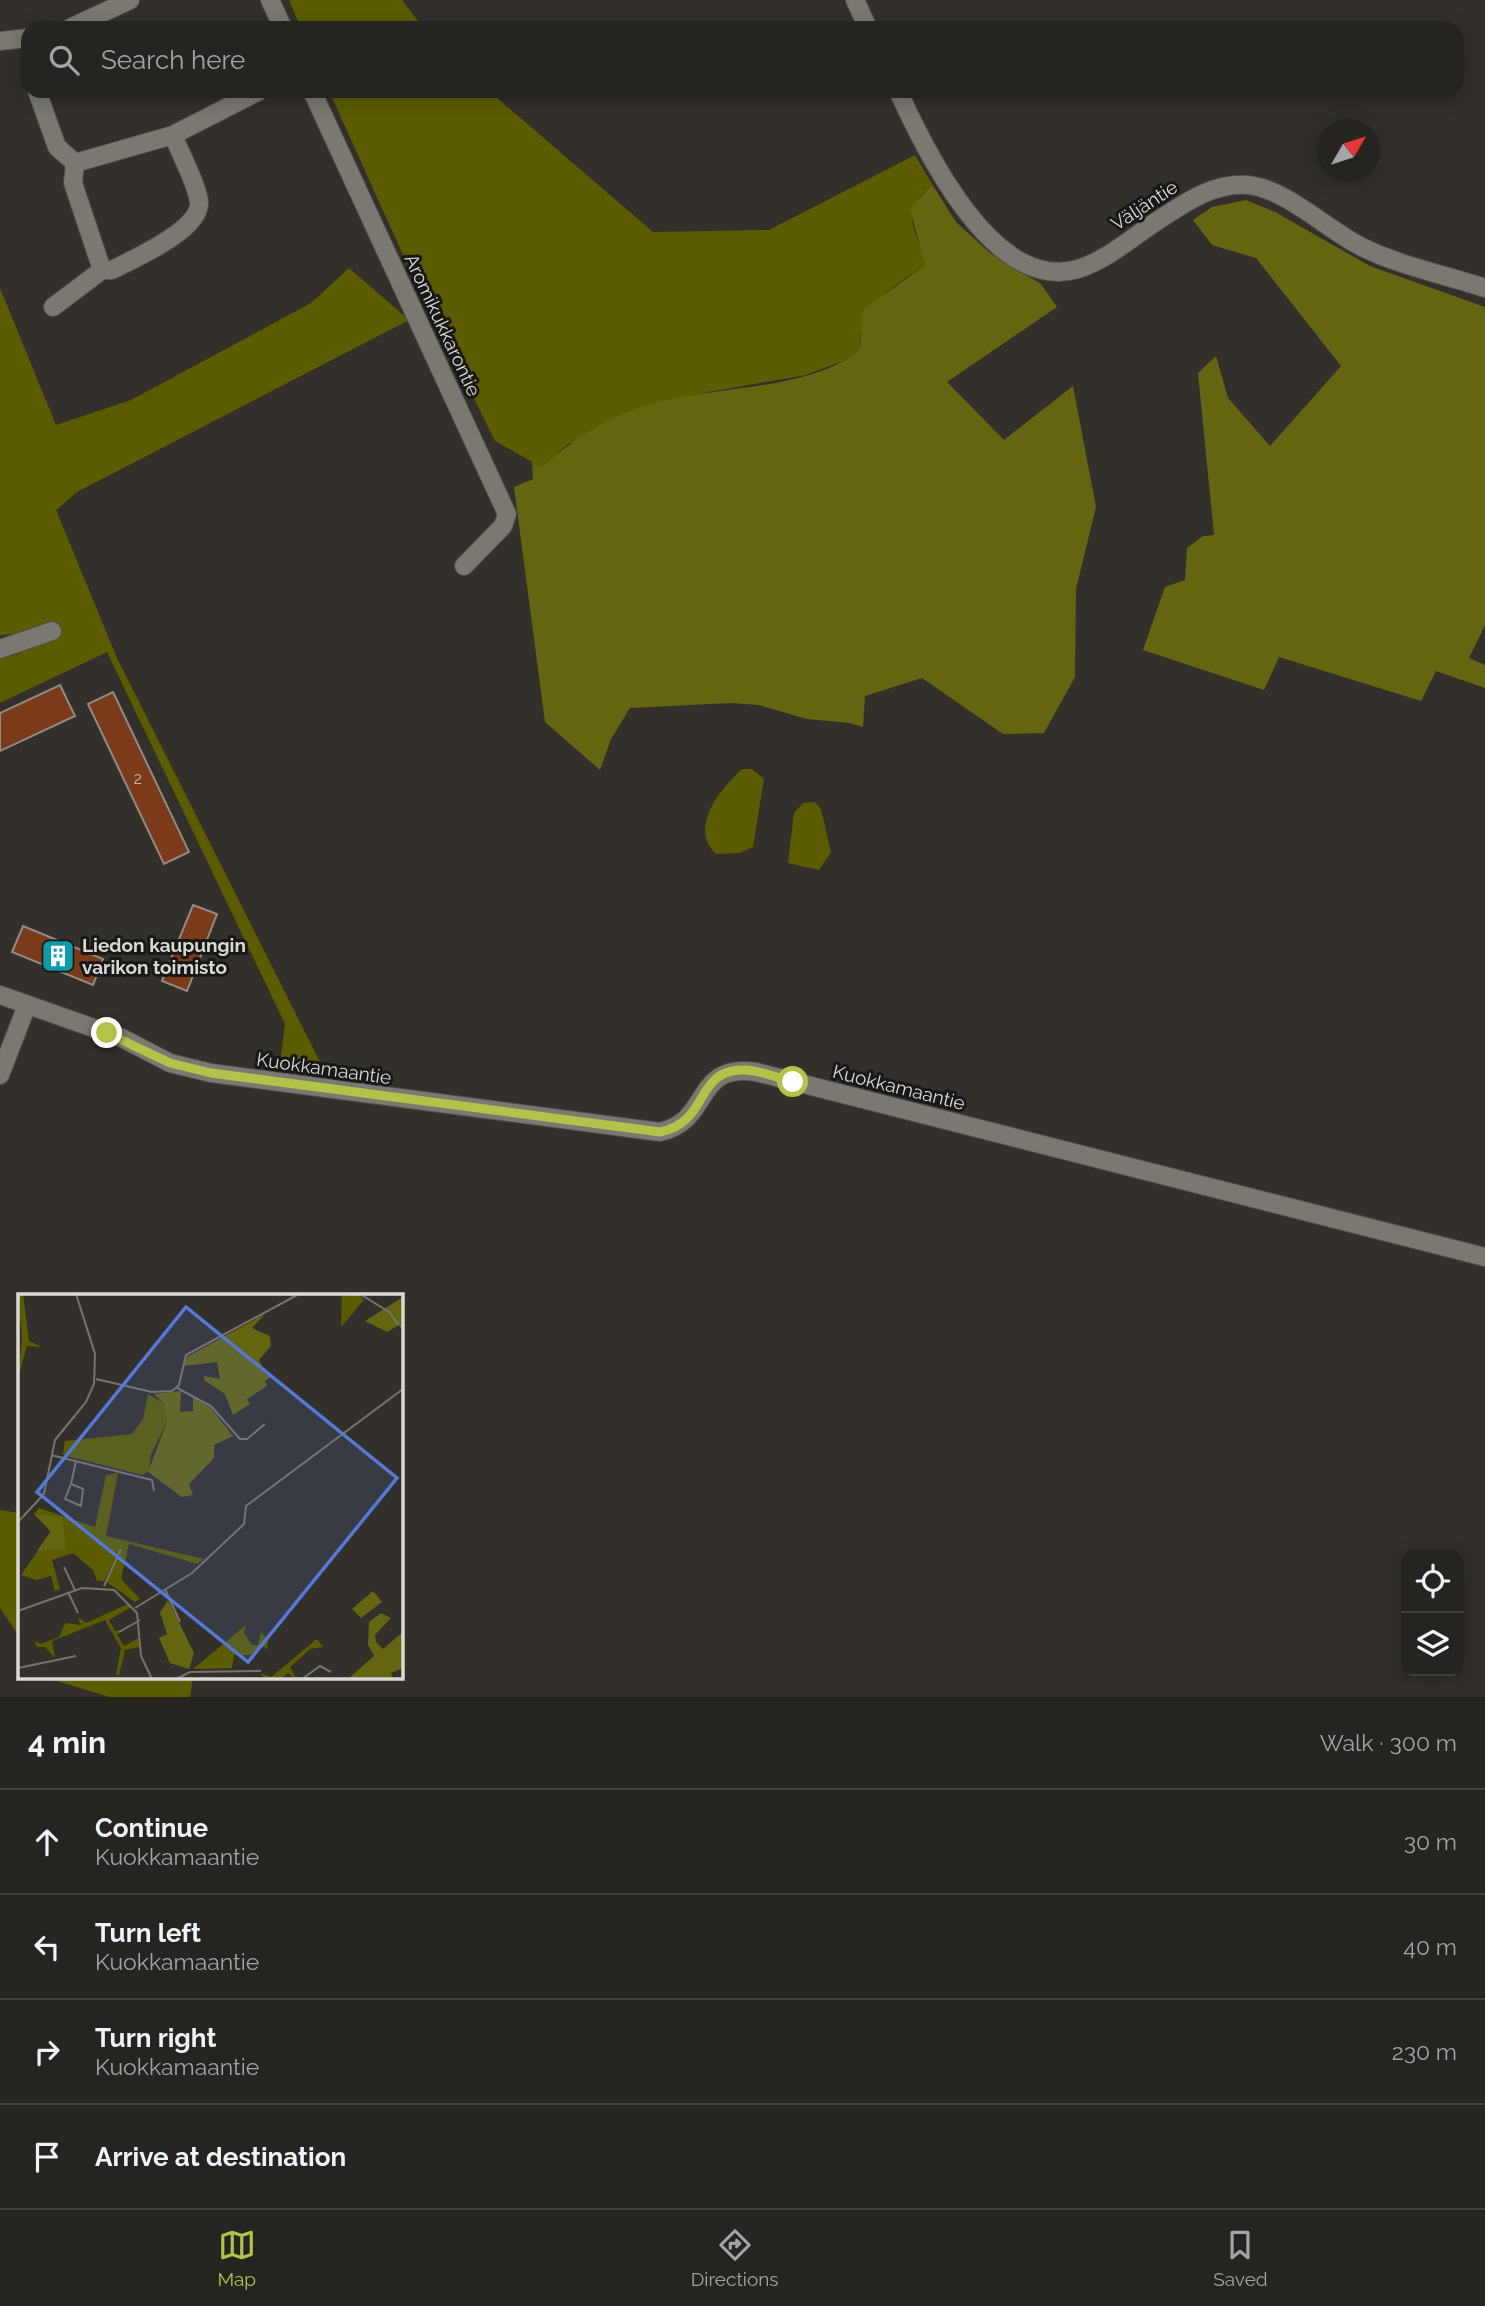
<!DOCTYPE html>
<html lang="en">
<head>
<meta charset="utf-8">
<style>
  :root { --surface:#262420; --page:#32302d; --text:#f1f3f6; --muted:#a4a4a5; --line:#42413e; --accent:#b4c24a }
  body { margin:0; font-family:Raleway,sans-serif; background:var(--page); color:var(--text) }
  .controls { position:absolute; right:21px; bottom:21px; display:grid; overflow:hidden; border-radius:14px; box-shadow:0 4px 18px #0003 }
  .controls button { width:63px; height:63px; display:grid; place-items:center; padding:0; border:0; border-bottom:2px solid var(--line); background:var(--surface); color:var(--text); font:35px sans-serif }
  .compass { position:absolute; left:1317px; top:119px; width:63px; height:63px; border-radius:50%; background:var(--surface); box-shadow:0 4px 18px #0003; rotate:51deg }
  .stop { position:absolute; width:21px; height:21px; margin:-16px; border:5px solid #b4c24a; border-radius:50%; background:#fff }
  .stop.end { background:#b4c24a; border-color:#fff; box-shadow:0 2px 7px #0008 }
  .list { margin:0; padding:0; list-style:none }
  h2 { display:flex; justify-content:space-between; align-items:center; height:91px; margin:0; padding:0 28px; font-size:30px }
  h2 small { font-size:23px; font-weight:400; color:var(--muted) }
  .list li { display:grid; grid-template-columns:46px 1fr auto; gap:21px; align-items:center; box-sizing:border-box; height:105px; padding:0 28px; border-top:2px solid var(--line) }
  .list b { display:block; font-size:26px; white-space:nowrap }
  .list p { margin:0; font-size:23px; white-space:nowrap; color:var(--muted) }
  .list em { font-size:23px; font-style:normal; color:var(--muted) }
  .icon { flex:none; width:38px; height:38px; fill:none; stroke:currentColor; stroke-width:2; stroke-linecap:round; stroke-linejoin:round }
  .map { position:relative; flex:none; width:1485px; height:1697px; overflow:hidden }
  .search { position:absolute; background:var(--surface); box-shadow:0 4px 18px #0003; left:21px; right:21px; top:21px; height:77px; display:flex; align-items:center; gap:18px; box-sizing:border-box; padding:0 24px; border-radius:21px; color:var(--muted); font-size:26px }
  .sheet { height:511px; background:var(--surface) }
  nav { display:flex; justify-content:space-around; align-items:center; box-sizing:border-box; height:98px; border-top:2px solid var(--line); background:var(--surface); font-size:19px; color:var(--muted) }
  nav a { display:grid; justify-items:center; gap:4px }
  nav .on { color:var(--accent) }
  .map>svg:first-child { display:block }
  .green { fill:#5b5c00 }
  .forest { fill:#646510 }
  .building { fill:#7b3a19; stroke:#918a86; stroke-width:2 }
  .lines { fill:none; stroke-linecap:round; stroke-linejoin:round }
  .minor-casing { stroke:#504e49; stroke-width:20 }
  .minor { stroke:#7b7872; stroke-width:18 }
  .route { stroke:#b4c24a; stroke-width:9 }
  .labels { text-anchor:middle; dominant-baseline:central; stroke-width:6; stroke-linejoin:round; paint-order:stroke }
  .number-label { font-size:16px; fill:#c2b1a6 }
  .street-label { font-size:19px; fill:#dad9d5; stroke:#191816 }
  .poi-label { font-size:19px; font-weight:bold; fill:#dad9d5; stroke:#191816; text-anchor:start }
  .inset-road { fill:none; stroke:#76746f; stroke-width:2 }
  .view { fill:#5678d7; fill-opacity:0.15; stroke:#5678d7; stroke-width:3.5 }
  .inset-edge { fill:none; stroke:#dad9d5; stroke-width:3.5 }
</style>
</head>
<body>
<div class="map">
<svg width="1485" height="1697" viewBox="0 0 1485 1697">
  <rect width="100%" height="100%" fill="#33302b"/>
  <g class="green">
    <path d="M289 0H402L423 28H301Z"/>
    <path d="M329 91H489L653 232 769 230 915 155 932 184C897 217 917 225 925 265 895 286 856 307 860 349L851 358 806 375 692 395 568 444 541 467 495 441 404 257Z"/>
    <path d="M349 268 409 320 77 492 56 510 117 658 327 1076 280 1063 285 1024 107 652 0 703V658L19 654 15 634 0 635V288L56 425 131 400 311 303Z"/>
    <path d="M742 769H752L764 779 753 847 740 853 716 854C688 827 720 790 742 769Z"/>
    <path d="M815 802 821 809 831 852 819 870 788 863 794 813 803 803Z"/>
    <path d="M0 1510 19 1513V1636L0 1608Z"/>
    <path d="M47 1678H193L190 1697H109Z"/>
  </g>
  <g class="forest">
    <path d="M932 184 956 222 990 253 1041 284 1057 307 947 382 1004 440 1073 386 1096 507 1076 589 1075 677 1044 733 1003 734 922 678 865 696 863 727 850 723 807 719 759 705 731 703 630 708 611 739 600 770 545 722 514 487 533 479 532 462 541 467C579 435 610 415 658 402 713 387 818 389 860 349L862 311 925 265 910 209Z"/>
    <path d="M1246 200 1275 212 1370 266 1485 307V625L1469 658 1485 665V688L1436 671 1421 701 1279 657 1264 690 1143 650 1165 587 1185 580 1187 548 1203 536 1214 535 1198 373 1216 356 1228 398 1270 446 1341 366 1256 258 1212 245 1193 220 1212 207Z"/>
  </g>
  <g class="building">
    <path d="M60 685 75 716 0 751V713Z"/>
    <path d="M113 692 189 852 164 864 88 704Z"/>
    <path d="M193 905 217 914 187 991 162 981Z"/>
    <path d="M23 926 103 959 93 985 12 952Z"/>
  </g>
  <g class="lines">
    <defs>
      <g id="minor">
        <path d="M270 0 283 28"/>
        <path d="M855 0 868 28"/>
        <path d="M70 28 130 0"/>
        <path d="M0 41 28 38"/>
        <path d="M37 91 57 147 75 163"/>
        <path d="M312 91 507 514 503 526 464 566"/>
        <path d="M898 91C925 149 993 294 1078 269 1104 261 1128 241 1151 225 1179 207 1211 182 1247 185 1286 188 1328 231 1364 248 1401 266 1446 275 1485 288"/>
        <path d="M173 135C180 153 197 184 199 202 201 230 133 259 112 270H102L73 183 75 163 173 135 259 91"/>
        <path d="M53 307 102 270"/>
        <path d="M0 649 52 631"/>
        <path d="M0 995 122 1038 170 1063 211 1073 660 1132C713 1120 692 1063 756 1072L1485 1257"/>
        <path d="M0 1075 27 1005"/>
      </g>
    </defs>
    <use href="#minor" class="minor-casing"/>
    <use href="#minor" class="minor"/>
  </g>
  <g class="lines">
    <path class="route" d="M107 1033 170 1063 211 1073 660 1132C712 1121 693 1068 746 1070 762 1071 778 1078 793 1082"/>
  </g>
  <defs>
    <symbol id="building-square" viewBox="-11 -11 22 22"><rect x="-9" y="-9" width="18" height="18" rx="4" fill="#0f9aa8" stroke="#191816"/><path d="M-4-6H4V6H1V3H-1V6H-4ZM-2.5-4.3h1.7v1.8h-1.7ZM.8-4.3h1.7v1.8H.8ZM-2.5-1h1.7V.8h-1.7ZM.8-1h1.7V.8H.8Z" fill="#fff"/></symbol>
  </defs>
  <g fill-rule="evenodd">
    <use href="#building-square" x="39" y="937" width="38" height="38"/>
  </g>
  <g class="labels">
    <g class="number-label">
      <text x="138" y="778">2</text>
    </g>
    <g class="street-label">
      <text transform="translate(1144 205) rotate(-33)">Väljäntie</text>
      <text transform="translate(443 325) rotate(65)">Aromikukkarontie</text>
      <text transform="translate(324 1068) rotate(8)">Kuokkamaantie</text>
      <text transform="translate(899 1087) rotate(14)">Kuokkamaantie</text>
    </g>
    <g class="poi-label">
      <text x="82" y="945">Liedon kaupungin<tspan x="82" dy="22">varikon toimisto</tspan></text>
    </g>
  </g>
  <g transform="translate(18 1294)">
    <rect width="385" height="385" fill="#33302b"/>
    <path d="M0 0H5L11 47 24 53 9 52 0 84 4 44ZM324 0H340L346 6 323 33ZM130 100 145 109 149 128 133 160 131 177 124 181 45 161 47 147 114 140 125 125ZM100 179 88 242 186 265 179 270 111 250 103 285 122 305 117 308 89 288 100 260 86 287H79L75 276 55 259 34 266 42 295 37 297 33 282 18 286 3 281 33 238 16 220 21 214 77 233 88 181ZM110 310 113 313 91 326 97 337 107 336 99 340 106 352 121 344V353L107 356 101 381H98L103 354 87 326 34 347 37 364 27 353H19L16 347 23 350 41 343 47 329 63 331 60 323 68 329ZM228 331 226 339 234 351H240L243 338 250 346 249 356 245 352 232 361H216L214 374 175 375ZM299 345 305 353 292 355 272 373 278 385 270 379 263 385H246L243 379 253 383Z" fill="#5b5c00"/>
    <path d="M385 3V37L381 31 369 38 347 27ZM247 20 234 34 252 42 253 52 241 66 248 81H255L247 87 249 92 229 105 232 110 215 121 207 100 186 86V82L202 85 199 68 166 72 169 63ZM163 97 162 118 175 117V103L192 113 215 142 196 151V164L171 190 175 201 164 203 130 178 149 128 145 109 136 100ZM16 220 44 223 48 255 19 257 33 237ZM355 297 364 308 343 324 334 315ZM150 306 176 359 171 375 152 369 141 344 149 340 142 319ZM363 319 373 324 357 341 358 348 365 355 385 338V374L373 379 375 385H330L356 362 350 351 351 328Z" fill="#646510"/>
    <path class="inset-road" d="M342 0 371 18 381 31M78 85 134 98 154 97 161 91 168 61 281 0M159 94 193 112 222 145H229L247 130M33 161 134 186 136 197M53 190 47 205 63 212 65 195 53 190 58 167M0 228 26 200 37 146 68 108 76 90 77 60 58 0M46 273 57 296M86 292 103 255M147 295 162 328M50 298 60 319M117 314 174 279 226 230 228 212 385 95M0 317 64 294 96 296 119 319 123 362 134 385M101 338 122 326M0 374 58 362M158 385 172 378 243 377M284 385 302 372 313 378"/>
    <path class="view" d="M168 13 379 184 230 368 19 198Z"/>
    <rect width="385" height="385" class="inset-edge"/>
  </g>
</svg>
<div class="controls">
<button><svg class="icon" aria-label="locate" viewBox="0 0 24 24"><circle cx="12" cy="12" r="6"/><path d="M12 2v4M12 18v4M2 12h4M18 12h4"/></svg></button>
<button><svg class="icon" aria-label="layers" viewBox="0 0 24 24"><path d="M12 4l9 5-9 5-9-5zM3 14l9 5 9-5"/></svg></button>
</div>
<svg class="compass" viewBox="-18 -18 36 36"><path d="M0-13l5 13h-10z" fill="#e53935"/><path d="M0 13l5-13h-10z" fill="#a4a4a5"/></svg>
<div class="stop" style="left:793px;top:1082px"></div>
<div class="stop end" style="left:107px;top:1033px"></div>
<div class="search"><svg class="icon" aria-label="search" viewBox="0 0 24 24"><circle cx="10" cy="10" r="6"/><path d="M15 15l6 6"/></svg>Search here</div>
</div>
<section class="sheet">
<h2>4 min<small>Walk · 300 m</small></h2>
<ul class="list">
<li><svg class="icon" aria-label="ahead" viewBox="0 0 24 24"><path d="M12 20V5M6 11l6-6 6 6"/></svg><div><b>Continue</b><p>Kuokkamaantie</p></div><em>30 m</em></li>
<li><svg class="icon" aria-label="left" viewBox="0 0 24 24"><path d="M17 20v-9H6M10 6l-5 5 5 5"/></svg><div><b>Turn left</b><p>Kuokkamaantie</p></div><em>40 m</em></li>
<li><svg class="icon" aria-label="right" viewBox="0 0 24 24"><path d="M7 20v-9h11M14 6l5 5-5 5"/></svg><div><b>Turn right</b><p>Kuokkamaantie</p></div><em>230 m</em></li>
<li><svg class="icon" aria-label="arrive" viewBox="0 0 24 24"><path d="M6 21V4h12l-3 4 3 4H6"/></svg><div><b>Arrive at destination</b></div></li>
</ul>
</section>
<nav>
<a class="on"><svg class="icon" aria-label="map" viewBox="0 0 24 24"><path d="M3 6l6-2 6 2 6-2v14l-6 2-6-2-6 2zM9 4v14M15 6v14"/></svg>Map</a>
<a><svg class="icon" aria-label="directions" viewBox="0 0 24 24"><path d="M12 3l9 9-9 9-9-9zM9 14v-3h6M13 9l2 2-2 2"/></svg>Directions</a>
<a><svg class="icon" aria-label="saved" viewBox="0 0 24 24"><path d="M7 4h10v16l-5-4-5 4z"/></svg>Saved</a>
</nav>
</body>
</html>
